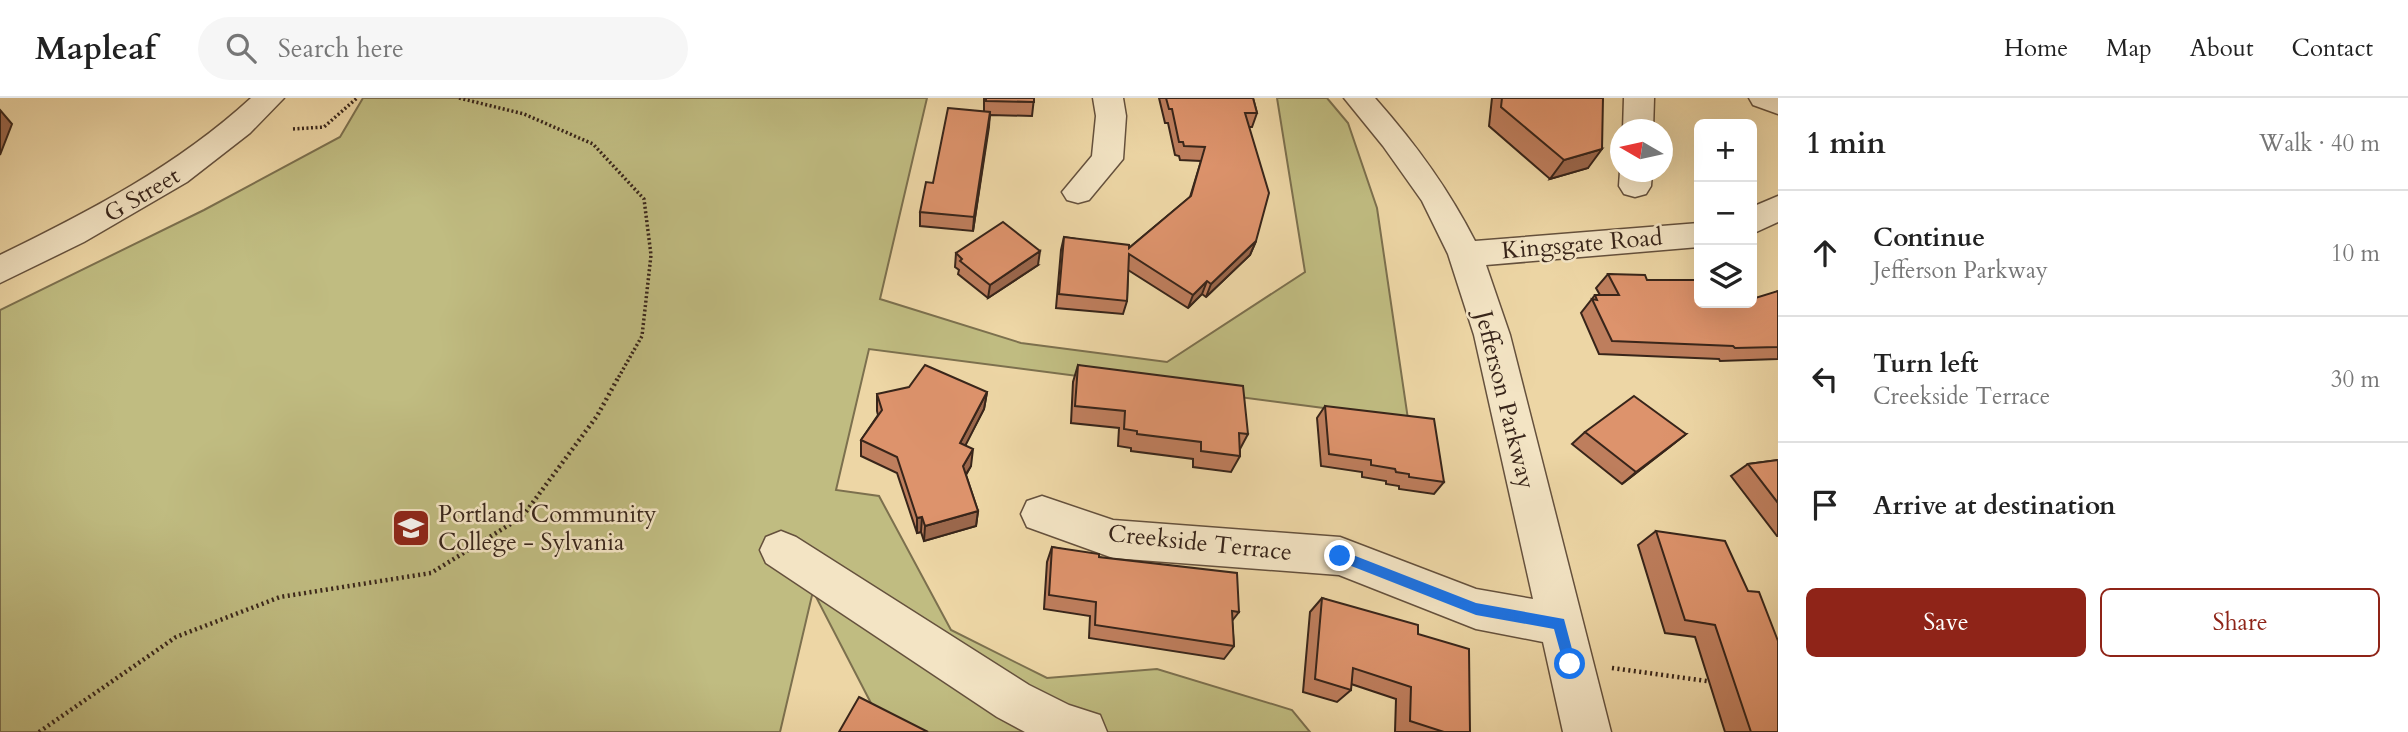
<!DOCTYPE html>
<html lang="en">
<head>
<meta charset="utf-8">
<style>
  :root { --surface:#fff; --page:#f6f6f6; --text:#222; --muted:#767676; --line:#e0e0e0; --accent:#8f2418 }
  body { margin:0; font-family:Cardo,serif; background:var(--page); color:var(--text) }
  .controls { position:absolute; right:21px; top:21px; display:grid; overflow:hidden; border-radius:10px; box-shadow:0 7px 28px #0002 }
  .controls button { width:63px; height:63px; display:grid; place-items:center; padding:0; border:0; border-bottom:2px solid var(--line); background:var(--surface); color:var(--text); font:35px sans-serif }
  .compass { position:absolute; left:1610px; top:21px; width:63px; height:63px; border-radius:50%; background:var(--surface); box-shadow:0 7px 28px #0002; rotate:279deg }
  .stop { position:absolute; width:21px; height:21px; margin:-16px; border:5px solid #1a73e8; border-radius:50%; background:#fff }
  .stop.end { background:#1a73e8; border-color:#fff; box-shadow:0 2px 7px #0008 }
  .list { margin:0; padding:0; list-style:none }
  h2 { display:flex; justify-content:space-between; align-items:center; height:91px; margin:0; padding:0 28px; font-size:30px }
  h2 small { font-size:23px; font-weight:400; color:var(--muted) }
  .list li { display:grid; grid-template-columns:46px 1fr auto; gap:21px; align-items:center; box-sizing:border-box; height:126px; padding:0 28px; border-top:2px solid var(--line) }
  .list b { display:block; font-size:26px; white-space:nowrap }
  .list p { margin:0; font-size:23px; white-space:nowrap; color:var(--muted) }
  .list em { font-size:23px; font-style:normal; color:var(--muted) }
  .actions { display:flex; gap:14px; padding:21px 28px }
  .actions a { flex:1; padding:16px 0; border:2px solid var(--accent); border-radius:10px; text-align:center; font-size:24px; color:var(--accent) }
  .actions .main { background:var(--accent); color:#fff }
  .icon { flex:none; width:38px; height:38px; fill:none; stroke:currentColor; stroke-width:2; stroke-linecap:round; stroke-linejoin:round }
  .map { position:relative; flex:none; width:1778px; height:634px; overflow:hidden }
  header { display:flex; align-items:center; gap:42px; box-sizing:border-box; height:98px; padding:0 35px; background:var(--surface); border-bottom:2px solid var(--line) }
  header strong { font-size:33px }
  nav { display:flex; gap:38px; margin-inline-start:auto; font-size:24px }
  .search { width:490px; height:63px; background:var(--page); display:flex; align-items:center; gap:18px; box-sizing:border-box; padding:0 24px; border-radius:38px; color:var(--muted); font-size:26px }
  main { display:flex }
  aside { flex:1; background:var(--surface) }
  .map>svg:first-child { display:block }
  .green { fill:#c0bc81; stroke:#7c704e; stroke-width:2 }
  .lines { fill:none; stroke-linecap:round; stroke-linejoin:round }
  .minor-casing { stroke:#65513d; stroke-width:3 }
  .path-far1 { stroke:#38251a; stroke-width:3.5; stroke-dasharray:2 2.5; stroke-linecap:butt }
  .path { stroke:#38251a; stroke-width:4.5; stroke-dasharray:2 3.5; stroke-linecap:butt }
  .minor { fill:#f3e4c4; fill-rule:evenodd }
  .wall { fill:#be7e5d; stroke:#38251a; stroke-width:2 }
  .shaded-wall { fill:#9b674c; stroke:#38251a; stroke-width:2 }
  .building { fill:#dd936c; stroke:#38251a; stroke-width:2 }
  .route { fill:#1a73e8 }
  .labels { text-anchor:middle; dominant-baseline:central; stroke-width:5; stroke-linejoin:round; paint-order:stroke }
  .street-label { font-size:24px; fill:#38251a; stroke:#f3e4c4 }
  .poi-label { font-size:24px; fill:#38251a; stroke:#f3e4c4; text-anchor:start }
</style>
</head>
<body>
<header>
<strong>Mapleaf</strong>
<div class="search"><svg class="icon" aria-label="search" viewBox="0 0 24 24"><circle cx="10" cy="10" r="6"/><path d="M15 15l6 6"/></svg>Search here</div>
<nav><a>Home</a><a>Map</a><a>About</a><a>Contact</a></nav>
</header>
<main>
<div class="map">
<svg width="1778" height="634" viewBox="0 0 1778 634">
  <rect width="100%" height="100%" fill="#edd6a5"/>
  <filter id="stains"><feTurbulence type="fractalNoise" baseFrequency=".00286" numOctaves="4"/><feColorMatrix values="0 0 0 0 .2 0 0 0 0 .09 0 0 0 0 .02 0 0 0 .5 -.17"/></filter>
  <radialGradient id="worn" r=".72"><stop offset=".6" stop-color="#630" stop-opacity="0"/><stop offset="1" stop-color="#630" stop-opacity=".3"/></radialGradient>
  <path class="green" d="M363 0H927L880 201 1021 245 1167 264 1305 174 1277 0H1327L1348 25 1377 110 1408 321 869 251 836 392 879 398 951 532 1047 580 1157 571 1292 612 1310 634H912L872 607 813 493 780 634H0V212L204 112 340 39Z"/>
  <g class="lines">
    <defs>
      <g id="minor">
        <path d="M251 0H284L250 35 187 84 84 144 0 185V157C90 113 177 68 251 0Z"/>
        <path d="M1093 0H1123L1126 18 1123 61 1089 102 1078 105 1067 102 1062 94 1092 58 1096 18Z"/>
        <path d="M1344 0H1375C1415 45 1448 90 1475 143L1699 125V149L1486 167 1510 237 1611 634H1563L1543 544 1476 531 1339 477 1113 460 1027 429 1021 416 1027 403 1042 398 1113 422 1340 439 1476 491 1533 501 1474 237 1448 156 1422 103 1383 48Z"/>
        <path d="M1624 0H1654L1653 32H1623Z"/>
        <path d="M1749 0H1778V16L1753 7Z"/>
        <path d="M1620 73 1652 74 1651 88 1646 96 1635 99 1624 96 1619 88Z"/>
        <path d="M1778 98V124L1752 136V109Z"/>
        <path d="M781 433 796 439 1029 587 1069 607 1100 617 1107 634H1025L997 619 766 465 760 452 766 439Z"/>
      </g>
    </defs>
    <use href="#minor" class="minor-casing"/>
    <g class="path-far1">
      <path d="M459 0 524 16 593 46 644 101 651 157 642 238 617 282"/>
      <path d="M293 31 324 29 357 0"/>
    </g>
    <g class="path">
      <path d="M1612 570 1714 584"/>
      <path d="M39 634 176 539 280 499 431 475 522 419 597 318 618 280"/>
    </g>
    <use href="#minor" class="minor"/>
  </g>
  <g class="wall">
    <path d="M984 0H1034L1032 18 990 17 973 133 920 128V114L984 14Z"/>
    <path d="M1159 0H1253L1257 15 1252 29H1249L1256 143 1250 157 1206 199 1202 196 1188 210 1128 172 1127 203 1123 216 1056 210 1061 152 1064 139 1129 150 1190 99 1201 63 1180 62 1179 58 1175 57 1168 25H1165Z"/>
    <path d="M1492 0H1603L1588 70 1550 81 1489 28Z"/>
    <path d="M956 155 1038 167 988 200 958 176 959 172 955 169Z"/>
    <path d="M1608 176 1647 182 1699 205H1752L1778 193V261L1720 263 1719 261 1599 256 1581 215 1595 197H1600L1596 190Z"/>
    <path d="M1078 267 1248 336 1240 351V358L1231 374 1193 369V361L1131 353V350L1118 348 1119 330 1071 325 1073 284Z"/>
    <path d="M987 294 984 311 965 347 971 368 966 377 978 413 976 428 924 443 921 434 917 435 897 375 861 358V342L878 317 877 313V296Z"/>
    <path d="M1325 308 1444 384 1434 396 1399 391V388L1386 386V383L1362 379V374L1321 368 1317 320Z"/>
    <path d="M1585 334 1686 336 1622 386 1572 346Z"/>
    <path d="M1778 362V438H1777L1731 378 1748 366Z"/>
    <path d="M1656 433 1748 493 1778 634H1725L1695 539 1665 535 1638 447Z"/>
    <path d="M1052 449 1099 459 1239 514 1232 523 1234 548 1224 561 1089 540 1090 518 1044 511 1047 464Z"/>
    <path d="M1322 500 1418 536 1470 634H1395L1396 601 1351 586V592L1337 604 1303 594 1310 514Z"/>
  </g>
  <g class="shaded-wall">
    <path d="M0 12 12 26 0 57Z"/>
    <path d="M990 14 989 29 973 133 974 119Z"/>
    <path d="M1602 51 1588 70 1550 81 1564 62Z"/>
    <path d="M1256 143 1250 157 1206 199 1211 186Z"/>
    <path d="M1040 153 1038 167 988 200 990 187Z"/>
    <path d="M1207 183 1202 196 1188 210 1193 197Z"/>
    <path d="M987 294 984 311 958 362 960 345Z"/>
    <path d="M1686 336 1671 348 1622 386 1636 374Z"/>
    <path d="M973 351 971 368 961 384 963 368Z"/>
    <path d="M978 413 976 428 924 443 925 428Z"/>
    <path d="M922 419 921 434 917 435V420Z"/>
  </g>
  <g class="building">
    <path d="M986 0H1034V4L986 3Z"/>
    <path d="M1166 0H1253L1257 15H1245L1269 95 1256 143 1211 186 1207 183 1193 197 1129 156 1127 203 1059 196 1064 139 1129 147V150L1191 98 1205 49 1184 48 1183 44H1179L1172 11H1169Z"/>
    <path d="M1502 0H1603L1602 51 1564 62 1501 9Z"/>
    <path d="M948 10 990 14 974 119 920 114 926 84 933 85Z"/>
    <path d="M1003 124 1040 153 990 187 960 163 962 161 956 155Z"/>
    <path d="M1608 176 1645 177 1647 182H1699V205H1752V201L1778 193V249L1735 250 1733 248 1612 243 1592 201 1597 202 1595 197H1619Z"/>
    <path d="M925 267 987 294 960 345 973 351 963 368 978 413 925 428 922 419 917 420 897 359 861 342 882 312 877 296 909 289Z"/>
    <path d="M1078 267 1243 288 1248 336 1239 335 1240 358 1201 353V344L1137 336V333L1124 331 1125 313 1075 308Z"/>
    <path d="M1634 298 1686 336 1636 374 1585 334Z"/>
    <path d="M1325 308 1434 321 1444 384 1409 379V376L1396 374 1395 371 1371 367V362L1329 356Z"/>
    <path d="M1778 362V405L1748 366Z"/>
    <path d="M1656 433 1725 443 1748 493 1759 494 1778 543V634H1751L1715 527 1685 522Z"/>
    <path d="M1052 449 1099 456V459L1237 475 1239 514 1232 513 1234 548 1095 527 1096 504 1049 497Z"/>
    <path d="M1322 500 1418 527V536L1469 551 1470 634H1444L1410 623 1411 589 1353 570 1351 592 1315 581Z"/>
    <path d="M859 599 928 634H839Z"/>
  </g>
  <path class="route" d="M1340 452 1476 505 1564 521 1576 566 1574 571H1565L1554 531 1476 517 1336 462V454Z"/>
  <defs>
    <symbol id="university-square" viewBox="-11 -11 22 22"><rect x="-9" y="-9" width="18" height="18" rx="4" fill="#8f2418" stroke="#f3e4c4"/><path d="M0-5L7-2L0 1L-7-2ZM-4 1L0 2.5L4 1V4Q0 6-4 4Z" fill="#fff"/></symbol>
  </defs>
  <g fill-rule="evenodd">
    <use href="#university-square" x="389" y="408" width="44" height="44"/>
  </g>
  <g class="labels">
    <g class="street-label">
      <text transform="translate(142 97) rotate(-31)">G Street</text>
      <text transform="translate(1582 146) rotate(-5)">Kingsgate Road</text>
      <text transform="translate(1505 302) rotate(76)">Jefferson Parkway</text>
      <text transform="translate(1200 445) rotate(6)">Creekside Terrace</text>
    </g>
    <g class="poi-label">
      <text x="438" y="416">Portland Community<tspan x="438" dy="28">College - Sylvania</tspan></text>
    </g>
  </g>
  <rect width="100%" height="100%" filter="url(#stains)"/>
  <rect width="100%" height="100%" fill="url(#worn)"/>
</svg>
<div class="controls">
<button>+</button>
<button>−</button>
<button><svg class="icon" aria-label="layers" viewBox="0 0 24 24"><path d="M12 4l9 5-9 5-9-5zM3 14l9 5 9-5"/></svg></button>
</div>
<svg class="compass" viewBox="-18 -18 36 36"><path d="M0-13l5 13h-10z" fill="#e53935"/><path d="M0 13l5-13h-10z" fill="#767676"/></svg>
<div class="stop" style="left:1570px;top:566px"></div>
<div class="stop end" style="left:1340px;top:458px"></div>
</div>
<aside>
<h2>1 min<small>Walk · 40 m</small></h2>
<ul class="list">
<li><svg class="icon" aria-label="ahead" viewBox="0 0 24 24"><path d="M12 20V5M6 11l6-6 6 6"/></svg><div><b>Continue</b><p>Jefferson Parkway</p></div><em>10 m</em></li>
<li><svg class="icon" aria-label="left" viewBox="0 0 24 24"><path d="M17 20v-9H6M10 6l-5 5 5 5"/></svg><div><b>Turn left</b><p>Creekside Terrace</p></div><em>30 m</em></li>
<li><svg class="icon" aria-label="arrive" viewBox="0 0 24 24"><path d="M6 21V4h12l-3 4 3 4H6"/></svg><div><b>Arrive at destination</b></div></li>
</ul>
<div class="actions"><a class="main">Save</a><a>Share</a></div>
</aside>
</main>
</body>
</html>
